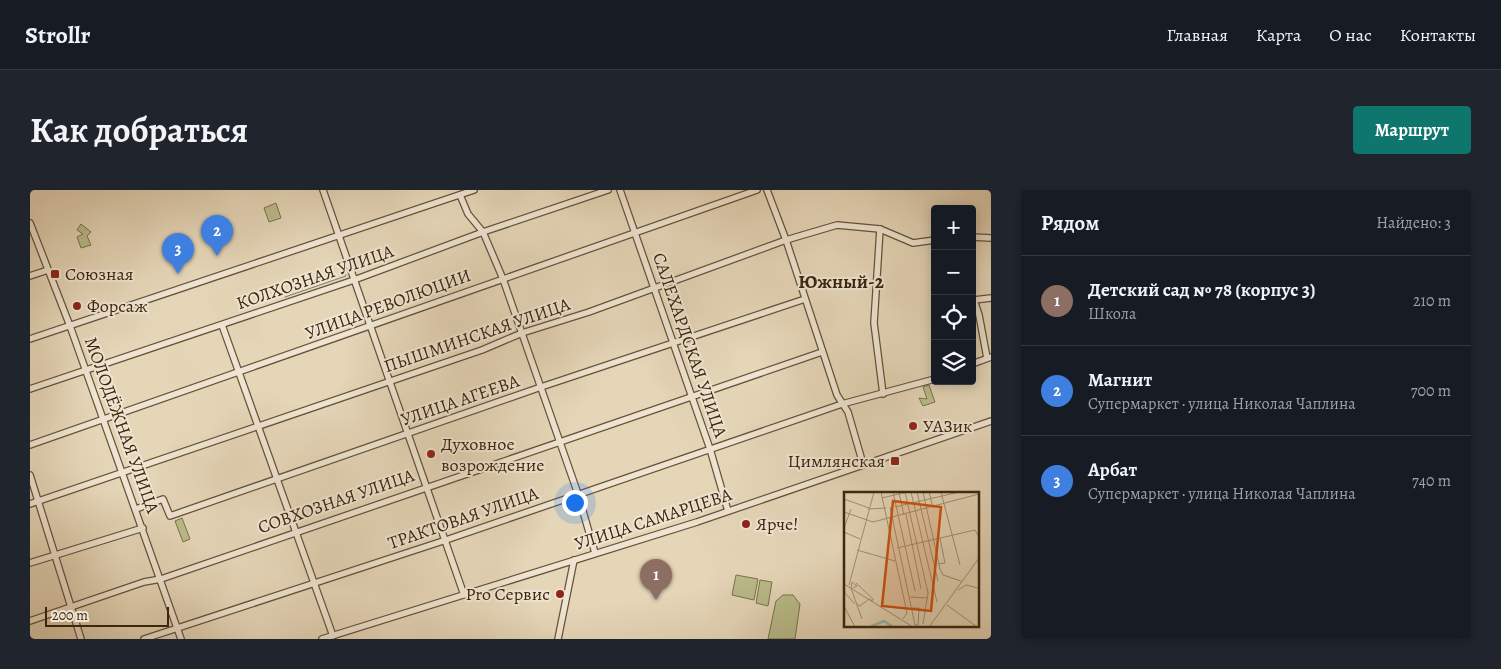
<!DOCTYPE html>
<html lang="ru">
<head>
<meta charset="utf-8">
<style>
  :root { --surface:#171b24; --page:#20242c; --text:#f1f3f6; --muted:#9ea1a6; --line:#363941; --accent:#0f766e }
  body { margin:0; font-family:Alegreya,serif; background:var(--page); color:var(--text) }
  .controls { position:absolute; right:15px; top:15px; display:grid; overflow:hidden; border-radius:5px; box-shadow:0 2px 12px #0003 }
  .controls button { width:45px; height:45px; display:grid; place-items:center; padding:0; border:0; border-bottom:1px solid var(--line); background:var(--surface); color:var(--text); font:25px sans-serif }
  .scale { position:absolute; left:15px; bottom:12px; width:124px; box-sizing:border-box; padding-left:5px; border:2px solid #3b260f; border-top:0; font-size:14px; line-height:18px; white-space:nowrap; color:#3b260f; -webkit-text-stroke:4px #eee4d1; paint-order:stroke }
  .you { position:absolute; left:544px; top:312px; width:18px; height:18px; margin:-12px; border:4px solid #fff; border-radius:50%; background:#1a73e8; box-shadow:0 0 0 8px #1a73e833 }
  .badge { display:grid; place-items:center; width:32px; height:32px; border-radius:50%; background:var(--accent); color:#fff; font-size:16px; font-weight:700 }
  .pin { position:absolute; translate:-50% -41px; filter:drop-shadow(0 1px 2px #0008) }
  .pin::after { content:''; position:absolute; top:26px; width:18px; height:15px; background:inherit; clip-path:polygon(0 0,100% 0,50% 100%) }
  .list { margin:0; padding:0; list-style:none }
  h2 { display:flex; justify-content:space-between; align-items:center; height:65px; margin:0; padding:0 20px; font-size:21px }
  h2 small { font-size:16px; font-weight:400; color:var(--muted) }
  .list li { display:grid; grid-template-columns:32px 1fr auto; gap:15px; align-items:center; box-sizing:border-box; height:90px; padding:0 20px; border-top:1px solid var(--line) }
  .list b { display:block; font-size:19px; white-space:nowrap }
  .list p { margin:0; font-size:16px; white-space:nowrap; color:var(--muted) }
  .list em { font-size:16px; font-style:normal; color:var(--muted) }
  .icon { flex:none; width:28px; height:28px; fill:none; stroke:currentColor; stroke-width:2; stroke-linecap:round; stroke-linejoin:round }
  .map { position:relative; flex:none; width:961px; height:449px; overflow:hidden; border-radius:5px }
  header { display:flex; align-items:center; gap:30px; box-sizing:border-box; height:70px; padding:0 25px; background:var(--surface); border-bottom:1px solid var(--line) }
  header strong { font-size:24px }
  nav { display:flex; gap:28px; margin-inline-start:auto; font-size:18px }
  .intro { display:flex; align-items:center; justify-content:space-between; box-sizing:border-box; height:120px; padding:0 30px }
  h1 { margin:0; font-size:35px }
  .button { padding:12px 22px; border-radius:5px; background:var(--accent); color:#fff; font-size:18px; font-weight:700 }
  main { display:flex; gap:30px; padding:0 30px }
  aside { flex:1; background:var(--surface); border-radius:5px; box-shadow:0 2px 12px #0003 }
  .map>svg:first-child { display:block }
  .green { fill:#babc8b; stroke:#7a714d }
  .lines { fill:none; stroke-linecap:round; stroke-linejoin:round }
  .stream { stroke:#727e70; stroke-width:1 }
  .minor-casing { stroke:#665239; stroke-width:8 }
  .minor { stroke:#eee4d1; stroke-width:5.5 }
  .poi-dot { fill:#8f2418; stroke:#eee4d1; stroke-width:2 }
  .labels { text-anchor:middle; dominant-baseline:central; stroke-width:4; stroke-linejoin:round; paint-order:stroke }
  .poi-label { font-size:18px; fill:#3b260f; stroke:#eee4d1; text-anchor:start }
  .street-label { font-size:18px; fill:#3b260f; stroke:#eee4d1 }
  .neighbourhood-label { font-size:19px; font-weight:bold; fill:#3b260f; stroke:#eee4d1 }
  .inset-river { fill:none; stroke:#96b9b0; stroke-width:2.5 }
  .inset-road { fill:none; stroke:#a19074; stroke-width:1 }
  .view { fill:#ce510c; fill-opacity:0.15; stroke:#ce510c; stroke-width:2.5 }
  .inset-edge { fill:none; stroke:#3b260f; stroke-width:2.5 }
</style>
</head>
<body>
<header>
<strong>Strollr</strong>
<nav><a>Главная</a><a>Карта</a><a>О нас</a><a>Контакты</a></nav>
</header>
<div class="intro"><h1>Как добраться</h1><a class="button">Маршрут</a></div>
<main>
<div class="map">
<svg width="961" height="449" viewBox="0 0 961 449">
  <rect width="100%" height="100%" fill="#e5d6b8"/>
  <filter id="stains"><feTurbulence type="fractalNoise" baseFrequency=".004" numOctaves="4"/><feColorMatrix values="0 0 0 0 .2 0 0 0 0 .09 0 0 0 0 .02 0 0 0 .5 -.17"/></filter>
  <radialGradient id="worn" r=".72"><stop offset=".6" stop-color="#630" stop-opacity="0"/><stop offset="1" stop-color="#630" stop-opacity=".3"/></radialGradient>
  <g class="green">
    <path d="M246 13 251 28 239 32 234 18Z"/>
    <path d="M51 34 61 42 57 46 61 55 51 58 47 47 53 44 47 40Z"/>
    <path d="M899 195 905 212 893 216 889 208 897 209 893 197Z"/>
    <path d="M152 328 160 349 153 352 145 331Z"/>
    <path d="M706 385 728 389 724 410 702 405Z"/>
    <path d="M730 390 742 392 738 416 726 413Z"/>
    <path d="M753 405H763L770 414 765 449H738L746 411Z"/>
  </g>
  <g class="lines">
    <path class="stream" d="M255 107 316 86 313 80"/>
    <defs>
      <g id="minor">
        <path d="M293 0 434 405"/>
        <path d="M590 0 680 259 698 321"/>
        <path d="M737 0 756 50 807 205 818 222 833 274"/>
        <path d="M430 5 438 24 453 42 473 89 548 304 565 363"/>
        <path d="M0 33 40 136 151 449"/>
        <path d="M850 39 844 133 853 204"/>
        <path d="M942 47 961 48"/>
        <path d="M0 86 18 80"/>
        <path d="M192 135 303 446"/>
        <path d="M0 149 444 0"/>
        <path d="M957 168 949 125 944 110 961 108"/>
        <path d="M942 174 961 167"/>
        <path d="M0 199 324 90 453 42 578 0"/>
        <path d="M0 255 727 0"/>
        <path d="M0 285 51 449"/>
        <path d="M0 314 452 160 492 143 559 122 756 50 807 35 850 39 883 53 905 50"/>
        <path d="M106 319 133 309 140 326 511 197 775 109"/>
        <path d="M0 373 113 338"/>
        <path d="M0 431 114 392 131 389 792 162"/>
        <path d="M114 449 416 350 812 214 905 189"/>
        <path d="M292 449 667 332 961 231"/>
        <path d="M528 449 544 370"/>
      </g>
    </defs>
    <use href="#minor" class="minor-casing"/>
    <use href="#minor" class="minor"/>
  </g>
  <g class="poi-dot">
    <rect x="20" y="79" width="10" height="10" rx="2.5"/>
    <circle cx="47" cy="116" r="5"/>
    <circle cx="883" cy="236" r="5"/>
    <circle cx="401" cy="264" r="5"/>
    <rect x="860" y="266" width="10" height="10" rx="2.5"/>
    <circle cx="716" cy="334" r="5"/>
    <circle cx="530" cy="404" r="5"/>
  </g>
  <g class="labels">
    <g class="poi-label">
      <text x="35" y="84">Союзная</text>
      <text x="57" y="116">Форсаж</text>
      <text x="893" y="236">УАЗик</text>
      <text x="411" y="254">Духовное<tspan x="411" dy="21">возрождение</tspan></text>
      <text x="855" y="271" text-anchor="end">Цимлянская</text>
      <text x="726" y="334">Ярче!</text>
      <text x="520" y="404" text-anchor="end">Pro Сервис</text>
    </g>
    <g class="street-label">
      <text transform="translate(285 87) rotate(-19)">КОЛХОЗНАЯ УЛИЦА</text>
      <text transform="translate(358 114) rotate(-20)">УЛИЦА РЕВОЛЮЦИИ</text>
      <text transform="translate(447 145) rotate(-19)">ПЫШМИНСКАЯ УЛИЦА</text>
      <text transform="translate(660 155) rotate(71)">САЛЕХАРДСКАЯ УЛИЦА</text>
      <text transform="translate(430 210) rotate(-19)">УЛИЦА АГЕЕВА</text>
      <text transform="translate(92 235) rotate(70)">МОЛОДЁЖНАЯ УЛИЦА</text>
      <text transform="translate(306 311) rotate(-19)">СОВХОЗНАЯ УЛИЦА</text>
      <text transform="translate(433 328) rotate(-19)">ТРАКТОВАЯ УЛИЦА</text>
      <text transform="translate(623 329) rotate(-18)">УЛИЦА САМАРЦЕВА</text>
    </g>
    <g class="neighbourhood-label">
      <text x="811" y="92">Южный-2</text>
    </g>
  </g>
  <g transform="translate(814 302)">
    <rect width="135" height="135" fill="#e5d6b8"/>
    <path class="inset-river" d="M26 135 40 129 49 135"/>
    <path class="inset-road" d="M37 0 63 121 59 127M49 0 71 99M61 0 84 101 79 132M67 0 93 110M73 0 94 89M79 0 96 77 99 83 117 89M85 0 89 16M97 0 116 73M55 1 60 23M38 6 63 0M0 7 25 16M46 15 71 133M51 15 115 0M24 17 42 16M0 20 29 30 135 2M62 22 77 97M0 36 7 17M0 40 16 47M53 56 131 38 135 45M13 58 51 69M94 72 101 71 96 46M12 91 30 108M0 92 69 135M5 93 30 0M9 96 13 94 8 90 7 96 18 127M114 98 122 93 134 96M0 100 11 112M66 105 84 106M13 112 16 114 25 107 29 109M103 113 133 135M0 114 11 135M68 116H75L74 133H71M85 135 135 66"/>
    <path class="view" d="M49 9 97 15 87 119 38 114Z"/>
    <rect width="135" height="135" class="inset-edge"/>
  </g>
  <rect width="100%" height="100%" filter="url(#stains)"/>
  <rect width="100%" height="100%" fill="url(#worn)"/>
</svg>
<div class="controls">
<button>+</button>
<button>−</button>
<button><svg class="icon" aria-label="locate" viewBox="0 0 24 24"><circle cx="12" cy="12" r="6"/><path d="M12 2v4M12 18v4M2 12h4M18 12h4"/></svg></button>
<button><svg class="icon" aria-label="layers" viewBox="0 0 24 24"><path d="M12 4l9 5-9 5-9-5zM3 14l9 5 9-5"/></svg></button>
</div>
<div class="scale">200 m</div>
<div class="you"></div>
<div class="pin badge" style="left:626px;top:410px;background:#8d6e63">1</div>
<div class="pin badge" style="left:187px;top:66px;background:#3f7fe0">2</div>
<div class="pin badge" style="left:148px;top:84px;background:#3f7fe0">3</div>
</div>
<aside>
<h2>Рядом<small>Найдено: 3</small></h2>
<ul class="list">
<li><span class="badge" style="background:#8d6e63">1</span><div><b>Детский сад № 78 (корпус 3)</b><p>Школа</p></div><em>210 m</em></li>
<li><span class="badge" style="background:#3f7fe0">2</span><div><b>Магнит</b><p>Супермаркет · улица Николая Чаплина</p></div><em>700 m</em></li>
<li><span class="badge" style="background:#3f7fe0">3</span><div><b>Арбат</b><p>Супермаркет · улица Николая Чаплина</p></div><em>740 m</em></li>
</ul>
</aside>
</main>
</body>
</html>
